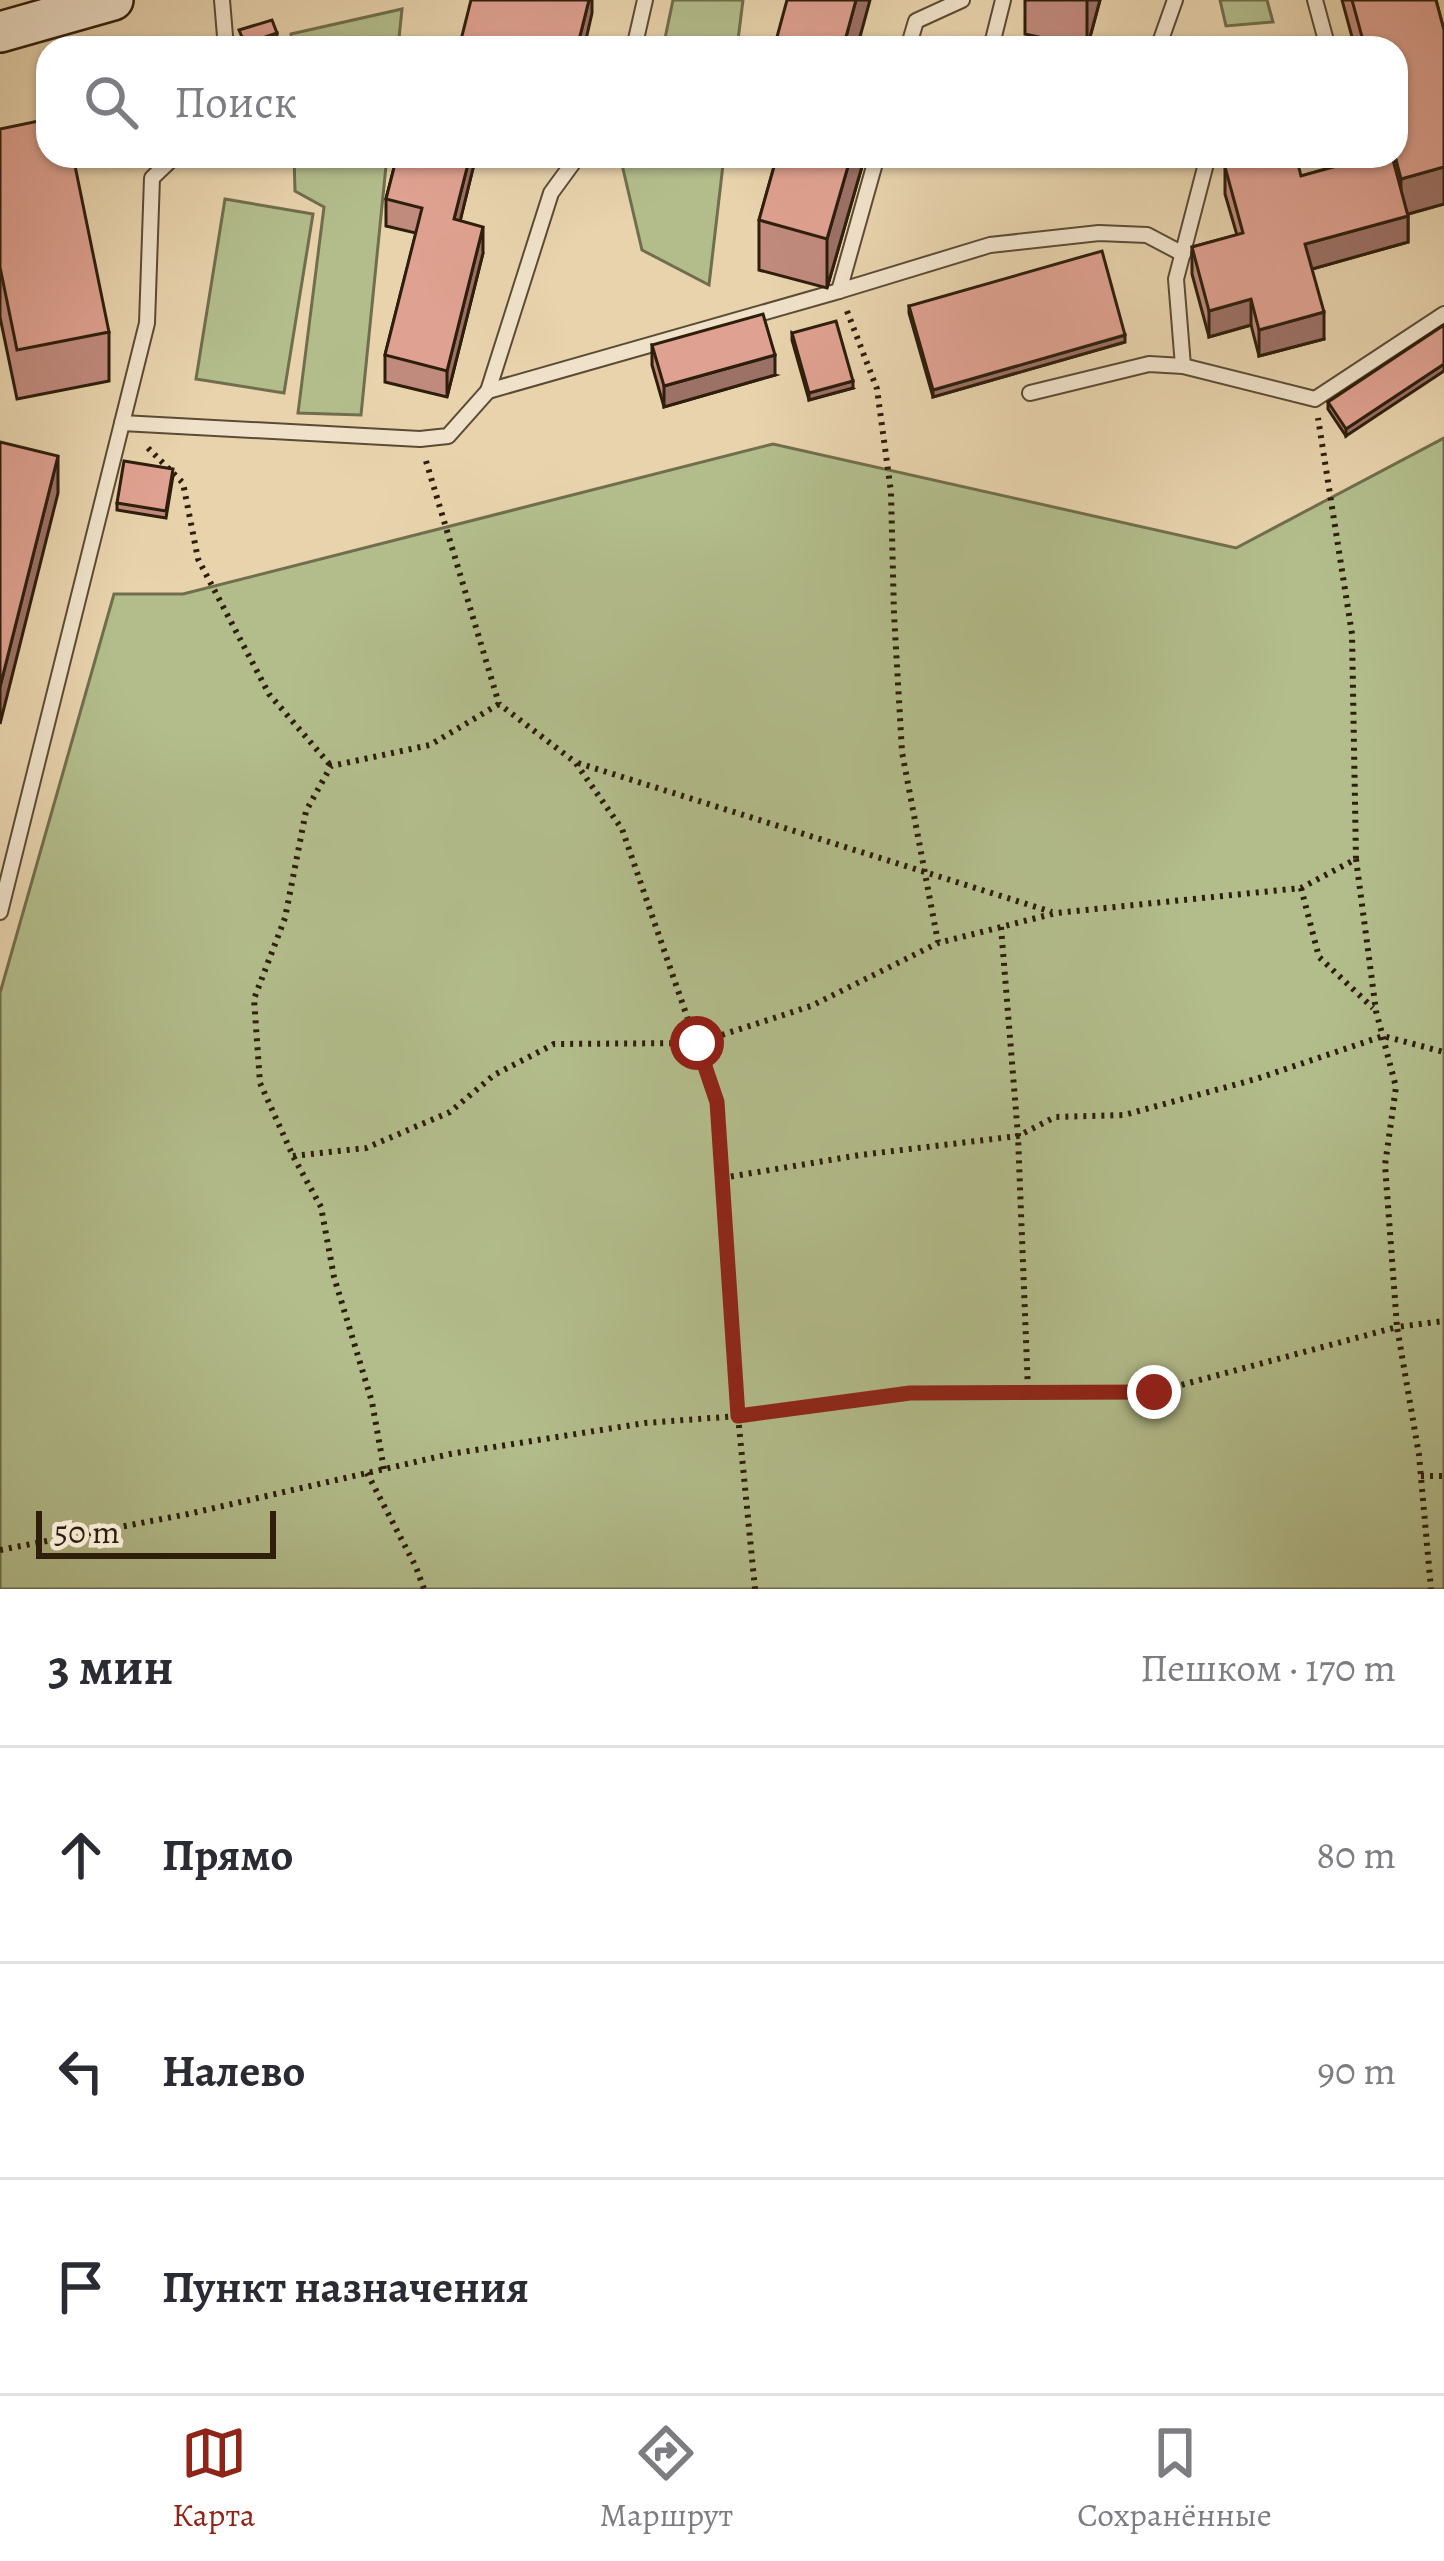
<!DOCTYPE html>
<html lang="ru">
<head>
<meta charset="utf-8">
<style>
  :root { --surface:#fff; --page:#f7f7f7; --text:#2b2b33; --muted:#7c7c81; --line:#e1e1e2; --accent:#8f2418 }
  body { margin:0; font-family:Alegreya,serif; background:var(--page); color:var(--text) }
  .scale { position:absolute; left:36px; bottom:30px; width:240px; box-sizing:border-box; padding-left:12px; border:6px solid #2e1e0c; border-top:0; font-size:33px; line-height:42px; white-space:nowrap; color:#2e1e0c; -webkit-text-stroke:9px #f0e2ca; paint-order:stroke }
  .stop { position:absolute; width:36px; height:36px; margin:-27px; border:9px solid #8f2418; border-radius:50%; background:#fff }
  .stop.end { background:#8f2418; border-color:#fff; box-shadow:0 3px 12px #0008 }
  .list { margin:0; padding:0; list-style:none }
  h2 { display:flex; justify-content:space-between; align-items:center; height:156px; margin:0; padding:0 48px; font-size:51px }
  h2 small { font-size:39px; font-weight:400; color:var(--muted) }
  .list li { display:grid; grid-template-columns:78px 1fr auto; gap:36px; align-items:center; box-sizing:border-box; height:216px; padding:0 48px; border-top:3px solid var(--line) }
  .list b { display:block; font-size:45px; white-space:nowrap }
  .list em { font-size:39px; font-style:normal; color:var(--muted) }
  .icon { flex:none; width:66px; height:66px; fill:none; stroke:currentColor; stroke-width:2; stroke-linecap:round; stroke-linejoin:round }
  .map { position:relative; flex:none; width:1444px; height:1589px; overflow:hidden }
  .search { position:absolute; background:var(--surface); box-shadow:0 3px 9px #0004; left:36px; right:36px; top:36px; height:132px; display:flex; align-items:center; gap:30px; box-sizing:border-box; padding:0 42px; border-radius:36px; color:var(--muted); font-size:45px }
  .sheet { height:804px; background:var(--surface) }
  nav { display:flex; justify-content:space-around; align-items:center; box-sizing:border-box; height:168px; border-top:3px solid var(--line); background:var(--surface); font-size:33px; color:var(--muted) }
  nav a { display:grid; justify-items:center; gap:6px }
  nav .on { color:var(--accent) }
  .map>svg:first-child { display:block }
  .green { fill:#b3bd8c; stroke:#706e4c; stroke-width:3 }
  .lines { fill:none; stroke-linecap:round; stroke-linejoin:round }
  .lane-casing { stroke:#5c4b34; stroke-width:18 }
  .secondary-casing { stroke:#2e1e0c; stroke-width:44 }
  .path { stroke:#2e1e0c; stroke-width:6; stroke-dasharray:3 6; stroke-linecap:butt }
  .lane { stroke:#f0e2ca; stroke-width:14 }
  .secondary { stroke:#f0e2ca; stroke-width:39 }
  .wall { fill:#c08a7d; stroke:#2e1e0c; stroke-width:3 }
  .shaded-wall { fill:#9c7166; stroke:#2e1e0c; stroke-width:3 }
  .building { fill:#dfa191; stroke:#2e1e0c; stroke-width:3 }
  .route { stroke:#8f2418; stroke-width:15 }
</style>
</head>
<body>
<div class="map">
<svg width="1444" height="1589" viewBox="0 0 1444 1589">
  <rect width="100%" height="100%" fill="#e8d3ad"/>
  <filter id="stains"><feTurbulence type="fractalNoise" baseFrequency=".00167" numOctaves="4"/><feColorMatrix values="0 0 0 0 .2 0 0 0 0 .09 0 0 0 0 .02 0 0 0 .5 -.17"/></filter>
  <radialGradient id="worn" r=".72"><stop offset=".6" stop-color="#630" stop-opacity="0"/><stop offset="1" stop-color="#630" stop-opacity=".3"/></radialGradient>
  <g class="green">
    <path d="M673 0H743L737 48H663Z"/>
    <path d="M1220 0H1267L1273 22 1226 26Z"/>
    <path d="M402 9 398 48H291V34Z"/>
    <path d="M294 156H387L361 415 298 413 324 207 295 191Z"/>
    <path d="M620 156H724L709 285 642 250Z"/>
    <path d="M225 199 313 214 284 393 196 379Z"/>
    <path d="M1444 438V1589H0V993L114 594H183L773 444 1236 548Z"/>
  </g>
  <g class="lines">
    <defs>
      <g id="lane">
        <path d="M222 0 226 48"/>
        <path d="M1315 0 1328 48"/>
        <path d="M634 48 645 0"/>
        <path d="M908 48 916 21 962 0"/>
        <path d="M991 48 1003 0"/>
        <path d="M1158 48 1175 0"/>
        <path d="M877 156 839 291 990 245 1099 233 1147 235 1183 254"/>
        <path d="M1183 366 1176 279 1208 156"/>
        <path d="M488 391 839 291"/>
        <path d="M1030 393 1149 364 1183 366 1315 399 1444 314"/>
        <path d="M122 423 420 439 448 436 488 391 551 193 578 156"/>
        <path d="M0 912 147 323 152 178 175 156"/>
      </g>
      <path id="secondary" d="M0 32 113 0"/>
    </defs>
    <use href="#lane" class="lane-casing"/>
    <use href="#secondary" class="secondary-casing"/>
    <g class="path">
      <path d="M847 311 877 389 891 492 894 614 902 752 938 942"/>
      <path d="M148 448 183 483 198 559 269 694 331 766"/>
      <path d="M426 461 499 704 575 762 622 829 717 1103 738 1416 755 1589"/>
      <path d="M578 763 1052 912"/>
      <path d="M1356 859 1376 1011 1396 1087 1385 1165 1397 1327 1444 1321"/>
      <path d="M1301 888 1319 957 1373 1008"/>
      <path d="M1001 927 1018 1136 1028 1391"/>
      <path d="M293 1156 366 1148 450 1112 494 1075 554 1044 697 1043 811 1006 938 943 1056 913 1301 888 1356 859 1352 634 1318 418"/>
      <path d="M722 1178 860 1155 1018 1136 1055 1117 1124 1115 1256 1079 1383 1036 1444 1052"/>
      <path d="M384 1469 372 1402 334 1277 321 1207 293 1156 260 1083 254 999 285 918 306 811 331 766 430 745 499 704"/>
      <path d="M367 1473 416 1567 424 1589"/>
      <path d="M1421 1476H1444"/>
      <path d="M0 1550 188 1514 450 1454 645 1423 738 1416 910 1393 1155 1392 1397 1327 1419 1455 1431 1589"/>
    </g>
    <use href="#lane" class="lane"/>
    <use href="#secondary" class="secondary"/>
  </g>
  <g class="wall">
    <path d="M1025 0H1100L1087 48 1025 34Z"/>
    <path d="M1342 0H1436L1444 30V204L1408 214V242L1312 269 1324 339 1259 356 1251 325 1209 337 1192 274V247L1237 235 1225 194V167L1301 176 1373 156H1396V48H1355Z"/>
    <path d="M0 129 109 332V381L17 399 0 317Z"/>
    <path d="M397 156H476L460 221 483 253 447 397 385 382V355L416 233 386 226V199Z"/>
    <path d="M777 156H865L827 288 759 270V220Z"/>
    <path d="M909 306 1125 342 933 397 909 313Z"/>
    <path d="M1444 325 1346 436 1328 409V402Z"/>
    <path d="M792 333 853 388 809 400 792 340Z"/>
    <path d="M652 345 775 375 664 407 652 365Z"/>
    <path d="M173 476 166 518 117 510V503Z"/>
  </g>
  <g class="shaded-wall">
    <path d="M589 0H592V13L584 48H577Z"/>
    <path d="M856 0H870L857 48H843Z"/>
    <path d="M1087 0H1100L1087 48Z"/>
    <path d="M277 33V40L253 48H245V44Z"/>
    <path d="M470 156H476L454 246V219Z"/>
    <path d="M851 156H865L827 288V239Z"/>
    <path d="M1444 167V204L1401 216V179Z"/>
    <path d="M1408 216V242L1305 271V244Z"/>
    <path d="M483 227V253L447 397V371Z"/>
    <path d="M1251 299V325L1209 337V311Z"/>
    <path d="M1324 312V339L1259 356V330Z"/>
    <path d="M1125 335V342L933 397V390Z"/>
    <path d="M775 355V375L664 407V386Z"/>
    <path d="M1444 364V371L1346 436V429Z"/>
    <path d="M853 381V388L809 400V393Z"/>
    <path d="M58 456V493L0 724V687Z"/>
  </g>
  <g class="building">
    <path d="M471 0H589L577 48H459Z"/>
    <path d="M787 0H856L843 48H774Z"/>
    <path d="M1352 0H1436L1444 30V167L1401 179 1395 156 1396 48H1365Z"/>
    <path d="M272 20 277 33 245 44 239 30Z"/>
    <path d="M48 119V156H73L109 332 17 350 0 267V129Z"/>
    <path d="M397 156H470L454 219 483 227 447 371 385 355 422 208 386 199Z"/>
    <path d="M777 156H851L827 239 759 220Z"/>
    <path d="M1266 156H1296L1301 176 1373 156H1392L1408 216 1305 244 1324 312 1259 330 1251 299 1209 311 1192 247 1243 233 1225 167Z"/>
    <path d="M1102 251 1125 335 933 390 909 306Z"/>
    <path d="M763 314 775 355 664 386 652 345Z"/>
    <path d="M836 321 853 381 809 393 792 333Z"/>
    <path d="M1444 325V364L1346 429 1328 402Z"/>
    <path d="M0 442 58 456 0 687Z"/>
    <path d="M124 461 173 469 166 511 117 503Z"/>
  </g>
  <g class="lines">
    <path class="route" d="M697 1043 717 1102 738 1416 910 1393 1154 1392"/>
  </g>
  <rect width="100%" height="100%" filter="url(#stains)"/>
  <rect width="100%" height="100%" fill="url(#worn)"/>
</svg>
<div class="scale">50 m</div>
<div class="stop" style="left:697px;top:1043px"></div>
<div class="stop end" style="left:1154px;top:1392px"></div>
<div class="search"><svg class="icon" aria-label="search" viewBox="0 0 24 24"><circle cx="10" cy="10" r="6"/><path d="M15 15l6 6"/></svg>Поиск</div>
</div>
<section class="sheet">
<h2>3 мин<small>Пешком · 170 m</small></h2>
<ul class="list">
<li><svg class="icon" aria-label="ahead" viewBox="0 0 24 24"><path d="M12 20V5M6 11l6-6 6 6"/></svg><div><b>Прямо</b></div><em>80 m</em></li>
<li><svg class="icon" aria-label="left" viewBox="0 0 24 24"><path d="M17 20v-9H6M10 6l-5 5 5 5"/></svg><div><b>Налево</b></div><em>90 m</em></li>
<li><svg class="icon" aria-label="arrive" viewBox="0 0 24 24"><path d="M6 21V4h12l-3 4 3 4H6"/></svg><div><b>Пункт назначения</b></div></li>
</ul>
</section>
<nav>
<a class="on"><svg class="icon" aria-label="map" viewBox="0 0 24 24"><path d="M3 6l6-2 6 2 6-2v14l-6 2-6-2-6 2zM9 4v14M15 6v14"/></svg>Карта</a>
<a><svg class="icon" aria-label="directions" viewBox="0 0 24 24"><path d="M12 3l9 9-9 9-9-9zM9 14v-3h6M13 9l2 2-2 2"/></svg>Маршрут</a>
<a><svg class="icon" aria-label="saved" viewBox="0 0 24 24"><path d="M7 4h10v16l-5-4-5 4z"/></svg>Сохранённые</a>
</nav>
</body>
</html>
